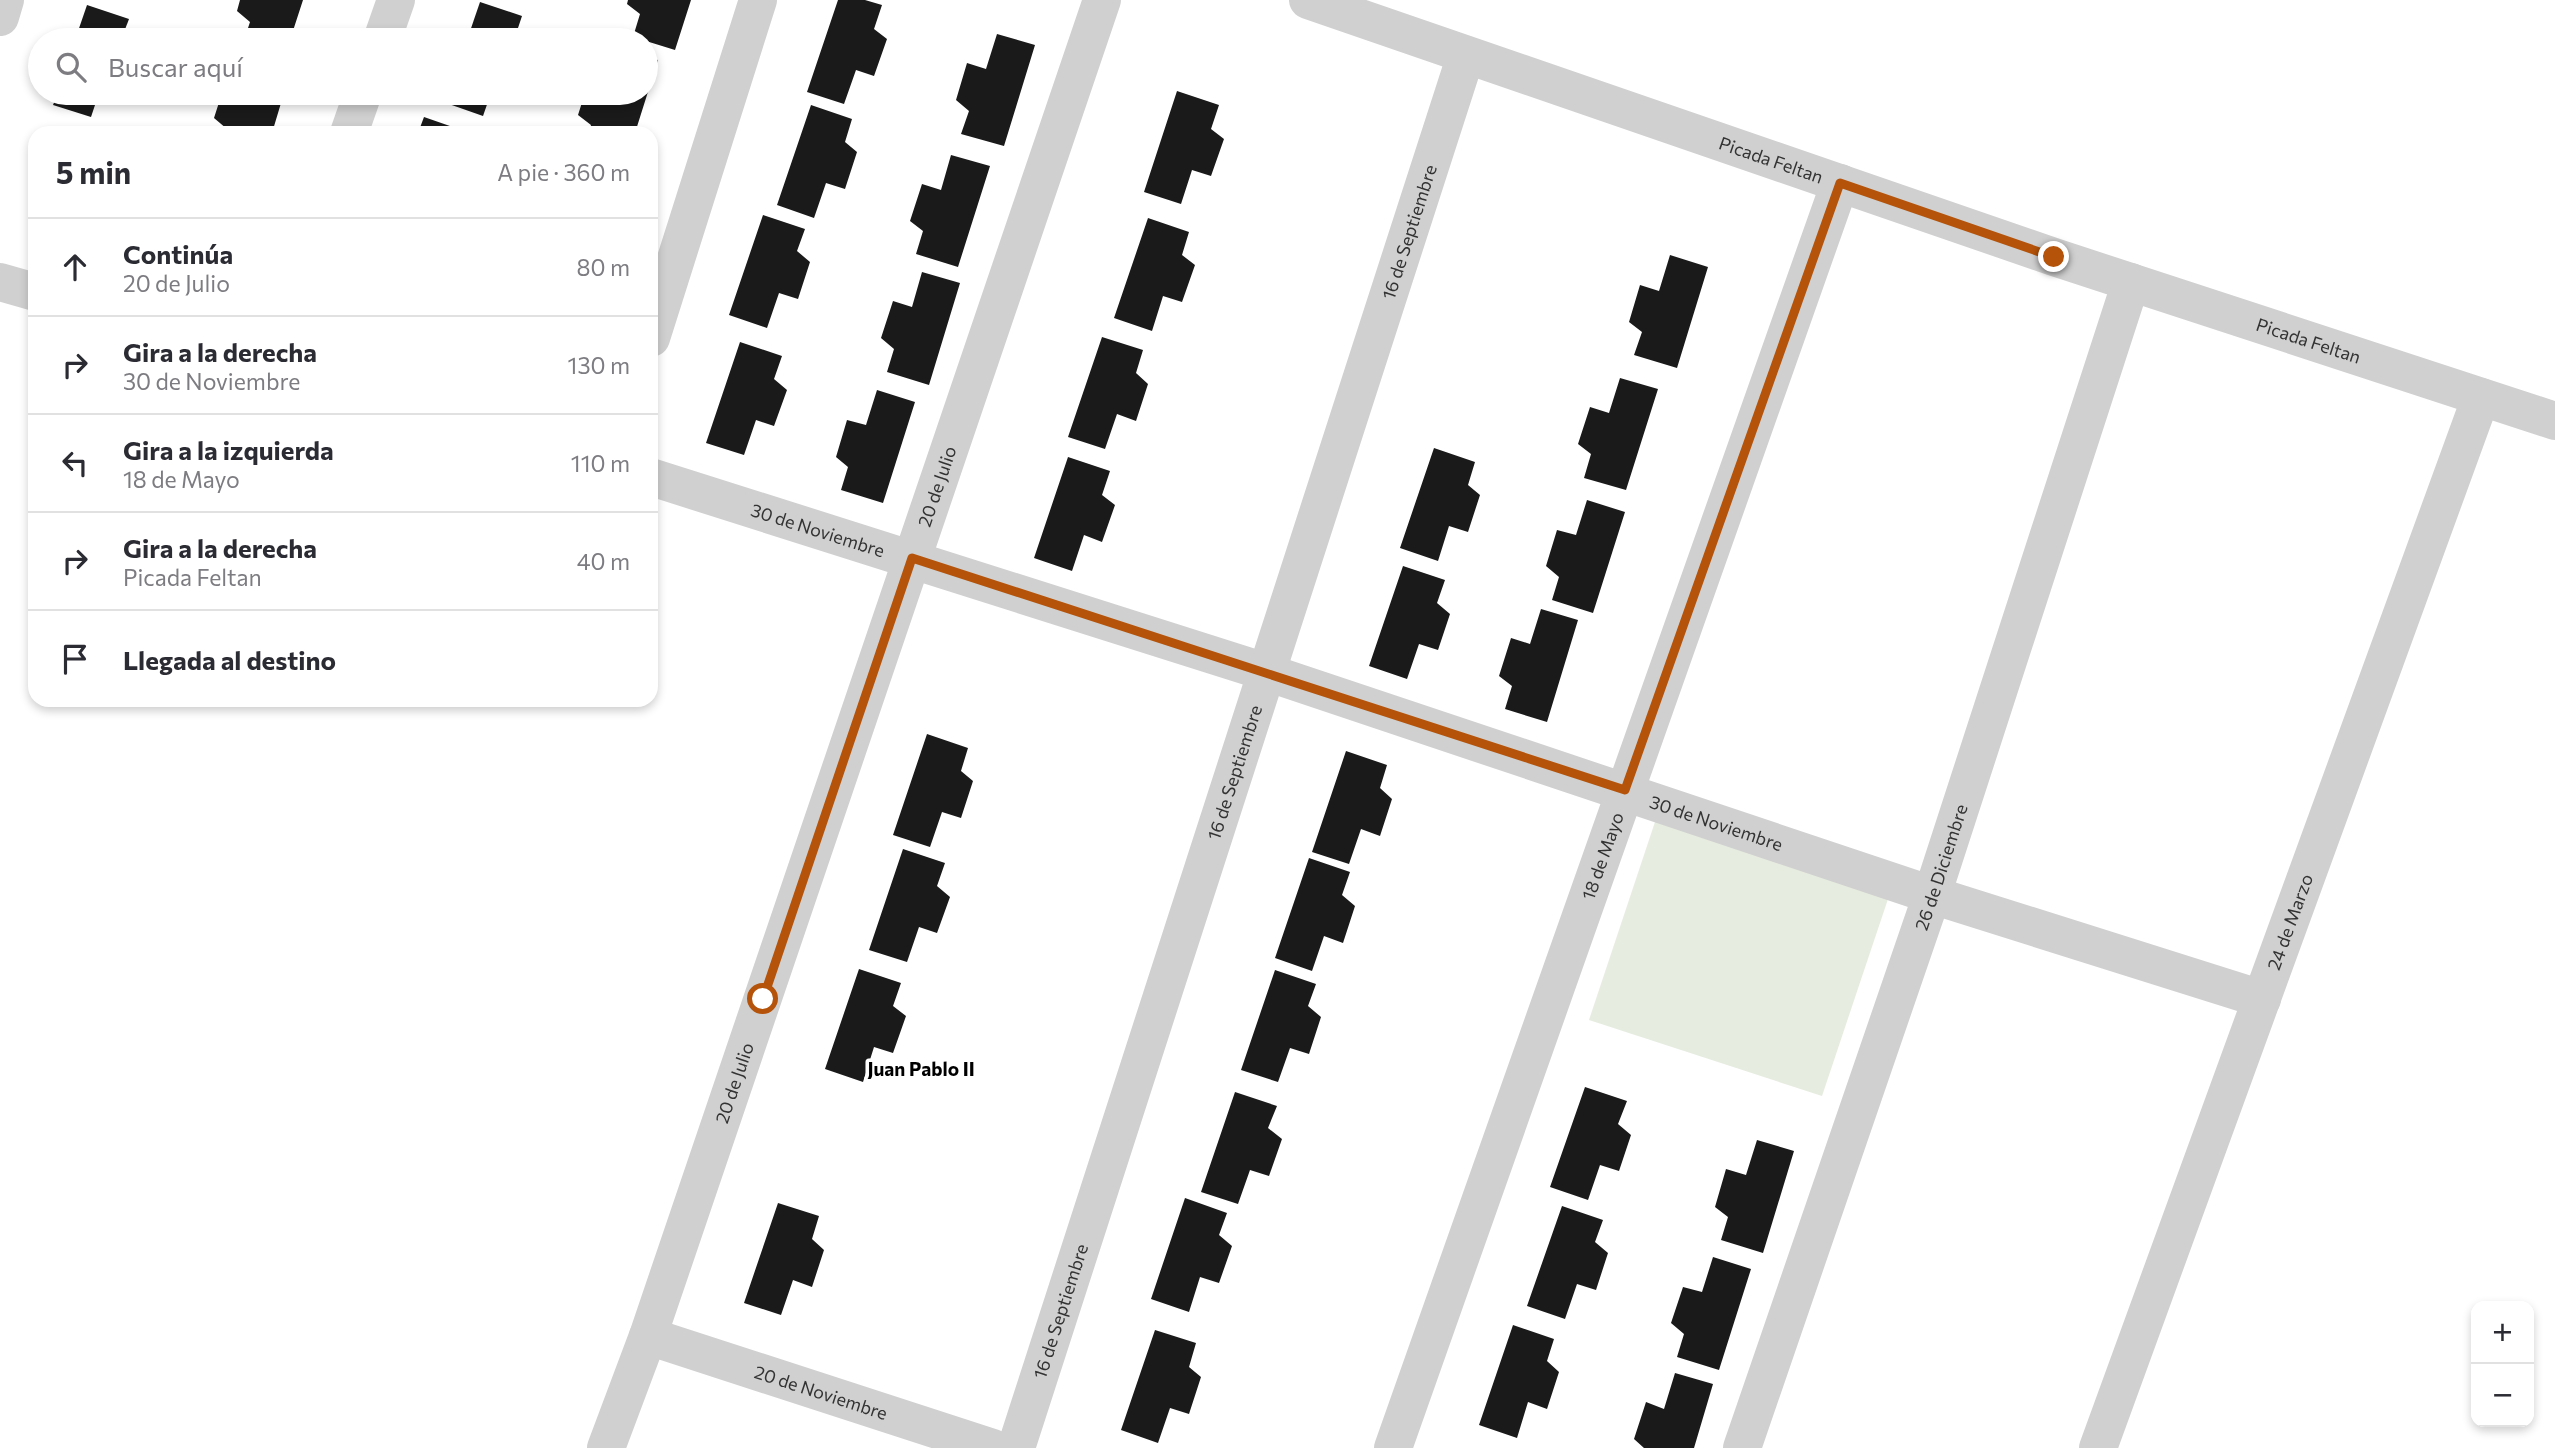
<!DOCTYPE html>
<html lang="es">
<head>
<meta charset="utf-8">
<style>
  :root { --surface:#fff; --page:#f2f2f3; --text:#2b2b33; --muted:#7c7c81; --line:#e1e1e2 }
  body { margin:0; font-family:Commissioner,sans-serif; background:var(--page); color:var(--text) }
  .controls { position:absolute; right:21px; bottom:21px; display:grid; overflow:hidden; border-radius:14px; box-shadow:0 4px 10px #0003 }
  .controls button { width:63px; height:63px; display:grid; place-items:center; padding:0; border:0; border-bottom:2px solid var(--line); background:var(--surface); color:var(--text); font:35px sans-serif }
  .stop { position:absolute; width:21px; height:21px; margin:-16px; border:5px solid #b45309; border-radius:50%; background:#fff }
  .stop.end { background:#b45309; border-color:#fff; box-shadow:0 2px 7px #0008 }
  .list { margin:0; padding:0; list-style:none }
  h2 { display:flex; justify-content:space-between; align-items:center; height:91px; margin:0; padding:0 28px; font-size:30px }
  h2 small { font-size:23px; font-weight:400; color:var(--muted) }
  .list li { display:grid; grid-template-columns:46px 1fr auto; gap:21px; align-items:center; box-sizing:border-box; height:98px; padding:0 28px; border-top:2px solid var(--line) }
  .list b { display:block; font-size:26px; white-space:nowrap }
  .list p { margin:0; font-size:23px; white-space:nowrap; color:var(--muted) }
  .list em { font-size:23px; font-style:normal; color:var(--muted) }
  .icon { flex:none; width:38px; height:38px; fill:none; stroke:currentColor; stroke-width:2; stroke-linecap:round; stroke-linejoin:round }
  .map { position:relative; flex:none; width:2555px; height:1448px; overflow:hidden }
  .search { position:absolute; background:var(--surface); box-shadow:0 4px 10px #0003; left:28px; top:28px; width:630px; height:77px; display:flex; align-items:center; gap:18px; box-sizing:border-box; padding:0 24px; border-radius:38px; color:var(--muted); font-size:26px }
  .panel { position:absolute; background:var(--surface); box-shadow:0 4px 10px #0003; left:28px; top:126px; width:630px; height:581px; border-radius:21px }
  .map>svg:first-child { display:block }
  .green { fill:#e6ecdf }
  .building { fill:#1a1a1a }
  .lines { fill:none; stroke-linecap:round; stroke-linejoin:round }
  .minor { stroke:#d0d0d0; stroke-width:38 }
  .route { stroke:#b45309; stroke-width:9 }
  .labels { text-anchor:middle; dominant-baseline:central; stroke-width:7; stroke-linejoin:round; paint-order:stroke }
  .street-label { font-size:18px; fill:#333; stroke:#fff }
  .neighbourhood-label { font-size:19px; font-weight:bold; fill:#000; stroke:#fff }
</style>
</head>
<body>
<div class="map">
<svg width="2555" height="1448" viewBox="0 0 2555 1448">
  <rect width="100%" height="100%" fill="#fff"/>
  <path class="green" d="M1657 816 1890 893 1822 1096 1589 1020Z"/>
  <g class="building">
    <path d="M240 0H303L290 40H244L250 22 237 11Z"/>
    <path d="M628 0H691L675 50 633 37 640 14 627 4Z"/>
    <path d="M838 0H865L882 5 874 29 887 39 874 76 856 70 844 104 807 92Z"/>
    <path d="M480 2 522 16 514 40H467Z"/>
    <path d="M87 5 129 19 121 40H75Z"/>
    <path d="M997 34 1035 45 1004 146 961 134 969 111 956 100 967 63 986 69Z"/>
    <path d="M646 56 658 60 635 133H589L591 125 578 115 585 93H646Z"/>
    <path d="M1177 91 1219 105 1211 129 1224 139 1211 176 1192 170 1181 204 1144 192Z"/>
    <path d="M58 93H99L91 117 53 105Z"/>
    <path d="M222 93H284L272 133H226L227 129 214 118Z"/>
    <path d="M449 93H491L483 116 446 103Z"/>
    <path d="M811 105 852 119 845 142 857 152 845 189 826 183 814 218 777 205Z"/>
    <path d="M424 117 470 133H418Z"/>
    <path d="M951 155 990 166 958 267 916 254 923 231 910 221 922 184 941 190Z"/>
    <path d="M763 215 805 229 797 251 810 262 798 299 779 293 767 328 729 315Z"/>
    <path d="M1148 218 1189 232 1182 255 1195 265 1182 302 1163 296 1152 331 1114 318Z"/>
    <path d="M1670 255 1708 267 1677 368 1634 355 1642 332 1629 322 1640 285 1659 291Z"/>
    <path d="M922 272 960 283 929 385 887 372 894 349 881 338 893 301 912 307Z"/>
    <path d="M1102 337 1143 350 1136 373 1148 384 1136 421 1117 414 1105 449 1068 437Z"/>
    <path d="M740 342 782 356 774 379 787 390 774 426 756 420 744 455 706 443Z"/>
    <path d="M1620 378 1658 389 1626 490 1584 478 1591 454 1578 444 1590 407 1609 413Z"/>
    <path d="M877 390 915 402 883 503 841 490 848 467 836 457 847 420 866 425Z"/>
    <path d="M1434 448 1475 462 1468 485 1480 495 1468 532 1449 526 1438 561 1400 548Z"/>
    <path d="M1068 457 1110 471 1102 495 1115 505 1102 542 1084 535 1072 571 1034 558Z"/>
    <path d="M1587 500 1625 512 1593 613 1552 600 1559 577 1546 566 1557 530 1576 535Z"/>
    <path d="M1403 566 1445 580 1437 603 1450 614 1438 650 1419 644 1407 679 1369 666Z"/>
    <path d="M1541 609 1578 620 1547 722 1505 709 1512 686 1499 676 1511 638 1530 644Z"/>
    <path d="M927 734 968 748 961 771 973 781 961 818 942 812 930 847 893 835Z"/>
    <path d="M1346 751 1387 765 1380 788 1392 799 1380 836 1361 829 1349 864 1312 852Z"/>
    <path d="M903 849 945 863 937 886 950 897 937 933 919 927 907 962 869 950Z"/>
    <path d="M1309 858 1350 872 1342 895 1355 906 1343 943 1324 936 1312 971 1275 958Z"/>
    <path d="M859 969 901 983 893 1006 906 1016 893 1053 874 1047 863 1082 825 1069Z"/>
    <path d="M1275 970 1316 984 1308 1006 1321 1017 1309 1054 1290 1048 1278 1082 1241 1070Z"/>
    <path d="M1585 1087 1627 1101 1618 1124 1631 1135 1619 1171 1600 1165 1588 1200 1550 1187Z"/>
    <path d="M1235 1092 1277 1106 1268 1128 1282 1139 1269 1176 1250 1170 1238 1204 1201 1192Z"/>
    <path d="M1757 1140 1794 1151 1763 1253 1721 1240 1728 1217 1715 1207 1726 1169 1746 1175Z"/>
    <path d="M1185 1198 1227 1213 1219 1235 1232 1246 1219 1283 1200 1277 1189 1312 1151 1299Z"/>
    <path d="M778 1203 819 1216 812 1239 824 1250 812 1287 793 1280 781 1315 744 1303Z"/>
    <path d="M1562 1206 1603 1220 1595 1242 1608 1253 1596 1290 1577 1284 1565 1319 1527 1306Z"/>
    <path d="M1713 1257 1751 1269 1719 1370 1677 1357 1684 1334 1671 1323 1683 1287 1702 1292Z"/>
    <path d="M1513 1325 1554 1339 1547 1361 1559 1372 1547 1409 1528 1402 1517 1438 1479 1425Z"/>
    <path d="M1155 1330 1196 1343 1189 1367 1201 1377 1189 1414 1170 1408 1158 1443 1121 1430Z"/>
    <path d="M1675 1373 1713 1384 1694 1448H1644L1634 1439 1646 1402 1664 1409Z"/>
  </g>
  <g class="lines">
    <g class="minor">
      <path id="s1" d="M1308 0 2054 257 2555 421"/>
      <path d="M0 17 5 0"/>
      <path d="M382 40 396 0"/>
      <path d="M349 133 363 93"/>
      <path d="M0 282 35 292"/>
      <path d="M651 338 758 0"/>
      <path id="s2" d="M651 477 1266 672 1932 895 2262 999"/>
      <path id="s3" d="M648 1336 993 1448"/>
      <path id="s4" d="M606 1448 648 1336 1102 0"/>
      <path id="s5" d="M1016 1448 1466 55"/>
      <path id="s6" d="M1393 1448 1840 183"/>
      <path id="s7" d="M1742 1448 1932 895 2131 282"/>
      <path id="s8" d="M2098 1448 2481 397"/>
    </g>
  </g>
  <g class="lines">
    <path class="route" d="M763 999 912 558 1625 790 1840 183 2054 257"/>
  </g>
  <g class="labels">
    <g class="street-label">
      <text stroke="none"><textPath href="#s1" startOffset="490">Picada Feltan</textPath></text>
      <text stroke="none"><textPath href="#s5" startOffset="1278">16 de Septiembre</textPath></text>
      <text stroke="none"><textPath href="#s1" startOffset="1057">Picada Feltan</textPath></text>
      <text stroke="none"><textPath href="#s4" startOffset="1017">20 de Julio</textPath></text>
      <text stroke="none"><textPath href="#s2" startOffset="175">30 de Noviembre</textPath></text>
      <text stroke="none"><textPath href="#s5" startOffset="710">16 de Septiembre</textPath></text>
      <text stroke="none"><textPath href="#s2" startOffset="1120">30 de Noviembre</textPath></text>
      <text stroke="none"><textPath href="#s6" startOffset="628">18 de Mayo</textPath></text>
      <text stroke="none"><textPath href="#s7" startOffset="614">26 de Diciembre</textPath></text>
      <text stroke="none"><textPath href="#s8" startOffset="560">24 de Marzo</textPath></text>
      <text stroke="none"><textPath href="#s4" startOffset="387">20 de Julio</textPath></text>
      <text stroke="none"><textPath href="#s5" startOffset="144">16 de Septiembre</textPath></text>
      <text stroke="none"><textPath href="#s3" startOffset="182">20 de Noviembre</textPath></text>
    </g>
    <g class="neighbourhood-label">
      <text x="921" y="1068">Juan Pablo II</text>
    </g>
  </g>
</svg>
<div class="controls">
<button>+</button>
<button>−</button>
</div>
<div class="stop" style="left:763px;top:999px"></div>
<div class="stop end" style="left:2054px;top:257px"></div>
<div class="search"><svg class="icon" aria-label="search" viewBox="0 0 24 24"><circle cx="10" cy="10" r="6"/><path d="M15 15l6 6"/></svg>Buscar aquí</div>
<section class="panel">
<h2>5 min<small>A pie · 360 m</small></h2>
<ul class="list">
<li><svg class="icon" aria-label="ahead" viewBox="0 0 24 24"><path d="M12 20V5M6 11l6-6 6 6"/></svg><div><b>Continúa</b><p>20 de Julio</p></div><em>80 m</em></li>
<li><svg class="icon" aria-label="right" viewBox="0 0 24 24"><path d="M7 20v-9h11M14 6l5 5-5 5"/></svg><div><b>Gira a la derecha</b><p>30 de Noviembre</p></div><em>130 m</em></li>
<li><svg class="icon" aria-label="left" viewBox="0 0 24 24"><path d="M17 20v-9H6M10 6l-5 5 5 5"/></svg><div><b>Gira a la izquierda</b><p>18 de Mayo</p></div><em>110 m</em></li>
<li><svg class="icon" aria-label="right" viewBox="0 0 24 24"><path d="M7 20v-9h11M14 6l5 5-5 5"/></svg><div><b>Gira a la derecha</b><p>Picada Feltan</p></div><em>40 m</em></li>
<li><svg class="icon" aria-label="arrive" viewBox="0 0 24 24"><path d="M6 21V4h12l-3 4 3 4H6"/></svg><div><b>Llegada al destino</b></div></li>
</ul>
</section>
</div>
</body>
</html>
